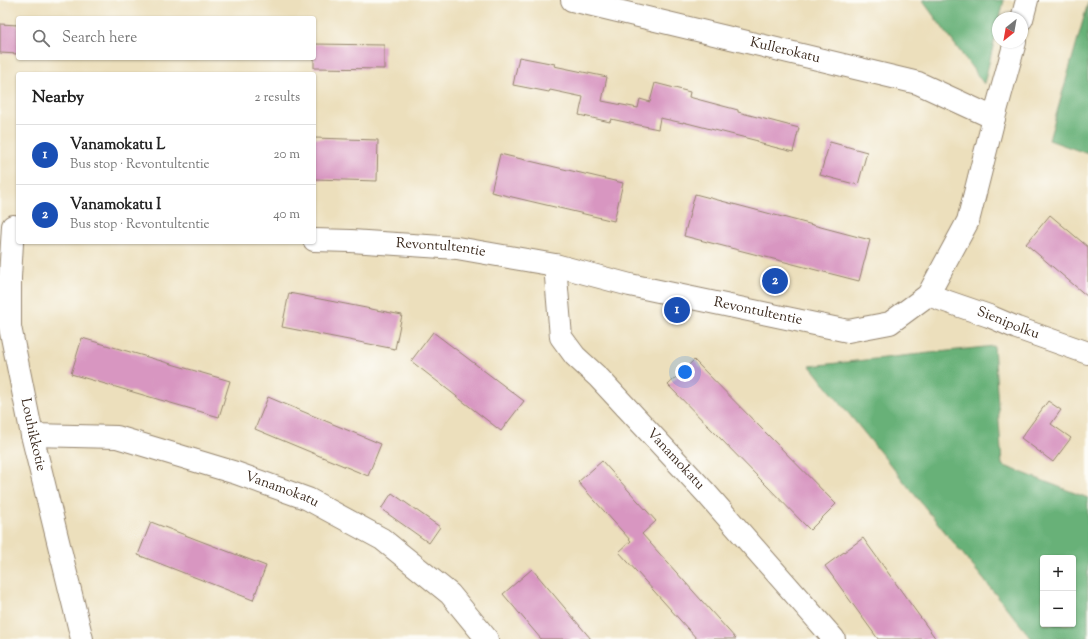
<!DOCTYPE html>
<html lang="en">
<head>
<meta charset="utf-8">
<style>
  :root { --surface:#fff; --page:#f2f2f2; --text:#222; --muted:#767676; --line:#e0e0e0; --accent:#c8321e }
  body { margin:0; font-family:"Sorts Mill Goudy",serif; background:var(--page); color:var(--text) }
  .controls { position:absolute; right:12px; bottom:12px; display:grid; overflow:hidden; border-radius:4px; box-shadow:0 1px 3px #0004 }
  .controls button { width:36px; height:36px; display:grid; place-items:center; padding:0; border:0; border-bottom:1px solid var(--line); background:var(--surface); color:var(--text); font:20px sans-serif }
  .compass { position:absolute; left:992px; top:12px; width:36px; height:36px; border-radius:50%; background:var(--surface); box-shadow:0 1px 3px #0004; rotate:211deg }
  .you { position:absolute; left:685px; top:372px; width:14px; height:14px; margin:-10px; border:3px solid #fff; border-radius:50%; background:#1a73e8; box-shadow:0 0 0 6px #1a73e833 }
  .badge { display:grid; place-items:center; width:26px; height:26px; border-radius:50%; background:var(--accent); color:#fff; font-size:13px; font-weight:700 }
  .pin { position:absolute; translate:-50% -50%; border:2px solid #fff; box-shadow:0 1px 4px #0006 }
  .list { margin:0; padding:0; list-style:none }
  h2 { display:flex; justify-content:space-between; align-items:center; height:52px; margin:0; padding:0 16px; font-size:17px }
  h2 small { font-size:13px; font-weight:400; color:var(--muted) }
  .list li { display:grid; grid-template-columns:26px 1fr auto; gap:12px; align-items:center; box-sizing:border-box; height:60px; padding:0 16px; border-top:1px solid var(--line) }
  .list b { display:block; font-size:15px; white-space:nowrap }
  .list p { margin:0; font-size:13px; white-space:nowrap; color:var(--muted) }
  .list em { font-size:13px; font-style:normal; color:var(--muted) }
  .icon { flex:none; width:22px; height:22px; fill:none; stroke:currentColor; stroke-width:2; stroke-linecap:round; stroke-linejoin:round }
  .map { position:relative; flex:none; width:1088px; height:639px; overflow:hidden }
  .search { position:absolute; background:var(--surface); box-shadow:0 1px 3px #0004; left:16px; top:16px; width:300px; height:44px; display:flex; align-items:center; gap:10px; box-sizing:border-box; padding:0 14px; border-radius:4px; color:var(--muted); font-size:15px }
  .panel { position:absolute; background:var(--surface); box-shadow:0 1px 3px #0004; left:16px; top:72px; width:300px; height:172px; border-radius:4px }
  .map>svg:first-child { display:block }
  .forest { fill:#68b178; stroke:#526e4b; fill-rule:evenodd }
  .building { fill:#d896c1 }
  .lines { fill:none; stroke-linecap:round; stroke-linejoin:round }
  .minor-casing { stroke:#94846d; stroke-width:24 }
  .minor { stroke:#fff; stroke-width:22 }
  .labels { text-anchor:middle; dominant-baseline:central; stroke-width:3; stroke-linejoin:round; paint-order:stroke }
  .street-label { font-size:14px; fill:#3b2a1e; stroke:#fdfcf7 }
</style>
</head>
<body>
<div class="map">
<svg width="1088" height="639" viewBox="0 0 1088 639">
  <rect width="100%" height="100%" fill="#fdfcf7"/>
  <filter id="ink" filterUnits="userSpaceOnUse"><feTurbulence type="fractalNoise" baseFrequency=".025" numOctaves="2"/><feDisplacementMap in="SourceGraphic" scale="8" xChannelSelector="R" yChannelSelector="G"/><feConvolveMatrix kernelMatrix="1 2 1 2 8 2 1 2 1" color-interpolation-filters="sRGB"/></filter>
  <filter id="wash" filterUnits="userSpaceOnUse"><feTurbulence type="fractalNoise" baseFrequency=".012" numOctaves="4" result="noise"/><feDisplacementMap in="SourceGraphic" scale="16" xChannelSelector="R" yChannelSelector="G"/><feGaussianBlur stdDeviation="0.9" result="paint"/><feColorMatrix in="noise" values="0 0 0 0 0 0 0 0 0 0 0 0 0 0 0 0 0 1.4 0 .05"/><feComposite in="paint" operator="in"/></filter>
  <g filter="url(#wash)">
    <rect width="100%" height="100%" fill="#ecdfbc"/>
    <g class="forest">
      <path d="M922 0H1004L1000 18H998V26L984 84Z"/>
      <path d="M1088 3V154L1049 140Z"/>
      <path d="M994 346 1002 465 1088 498V639H1032L810 366ZM1043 558H1073V624H1043Z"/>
    </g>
    <g id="blocks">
      <g class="building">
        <path d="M0 24 18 25V54L0 53Z"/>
        <path d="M314 44 384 45V69L314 68Z"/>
        <path d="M519 57 555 64 554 66 607 77 602 101 638 108 640 99 650 102 655 83 690 92 689 97 738 110V112L799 128 793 152 758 143V141L683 122V123L660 118 658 129 611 119 610 122 579 115 583 97 550 90 549 92 513 85Z"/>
        <path d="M314 138 378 140 377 181 314 179Z"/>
        <path d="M830 142 867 152 858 185 820 175Z"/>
        <path d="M500 154 623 183 614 221 491 192Z"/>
        <path d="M695 194 870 240 859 281 684 236Z"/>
        <path d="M1050 215 1088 247V297L1026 244Z"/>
        <path d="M289 293 402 315 395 349 282 327Z"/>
        <path d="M433 332 524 401 501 431 411 361Z"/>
        <path d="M82 338 230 381 219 417 71 374Z"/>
        <path d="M694 360 836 504 810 530 668 385Z"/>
        <path d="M268 397 381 444 368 476 255 429Z"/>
        <path d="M1048 401 1061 410 1051 424 1071 438 1053 462 1021 438Z"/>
        <path d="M602 461 656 521 642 534 736 639H697L619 552 631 541 578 482Z"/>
        <path d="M392 493 440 527 429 543 381 509Z"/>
        <path d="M151 522 266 566 253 600 138 555Z"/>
        <path d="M863 538 936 639H878L825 566Z"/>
        <path d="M532 569 591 639H541L503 594Z"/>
      </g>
    </g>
  </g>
  <g filter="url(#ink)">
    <use href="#blocks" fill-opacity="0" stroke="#94846d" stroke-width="1"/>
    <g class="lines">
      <defs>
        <g id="minor">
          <path id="s1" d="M572 0 918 83 994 118"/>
          <path d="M1022 19 1027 0"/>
          <path id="s2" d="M13 226 10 277V327L32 435 82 639"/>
          <path id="s3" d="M314 240 351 241 457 248 555 265 630 285 848 331 890 323 928 295 968 221 994 118 1015 42"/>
          <path id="s4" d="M555 265 561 337 575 356 599 378 706 493 834 639"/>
          <path id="s5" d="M928 295 989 316 1017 328 1088 353"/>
          <path id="s6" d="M32 435 117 437 236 473 308 499 382 539 450 594 487 639"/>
        </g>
      </defs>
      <use href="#minor" class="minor-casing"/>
      <use href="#minor" class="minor"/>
    </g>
  </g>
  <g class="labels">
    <g class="street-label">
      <text stroke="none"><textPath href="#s1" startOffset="219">Kullerokatu</textPath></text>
      <text stroke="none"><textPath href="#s3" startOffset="127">Revontultentie</textPath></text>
      <text stroke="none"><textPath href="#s3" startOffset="451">Revontultentie</textPath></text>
      <text stroke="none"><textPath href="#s5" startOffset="85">Sienipolku</textPath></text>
      <text stroke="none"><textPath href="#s2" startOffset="211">Louhikkotie</textPath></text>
      <text stroke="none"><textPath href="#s4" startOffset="240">Vanamokatu</textPath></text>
      <text stroke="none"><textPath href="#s6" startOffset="258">Vanamokatu</textPath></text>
    </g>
  </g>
</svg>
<div class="controls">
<button>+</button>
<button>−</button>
</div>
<svg class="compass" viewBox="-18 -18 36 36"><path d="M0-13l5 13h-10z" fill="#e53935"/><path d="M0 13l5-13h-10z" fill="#767676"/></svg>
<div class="you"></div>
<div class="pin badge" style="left:677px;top:310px;background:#1a4fb4">1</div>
<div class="pin badge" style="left:775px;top:281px;background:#1a4fb4">2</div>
<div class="search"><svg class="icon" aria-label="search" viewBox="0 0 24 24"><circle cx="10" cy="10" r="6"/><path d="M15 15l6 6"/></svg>Search here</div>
<section class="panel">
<h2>Nearby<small>2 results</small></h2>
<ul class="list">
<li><span class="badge" style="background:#1a4fb4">1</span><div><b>Vanamokatu L</b><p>Bus stop · Revontultentie</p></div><em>20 m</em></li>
<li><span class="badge" style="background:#1a4fb4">2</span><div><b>Vanamokatu I</b><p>Bus stop · Revontultentie</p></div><em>40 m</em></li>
</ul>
</section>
</div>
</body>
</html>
